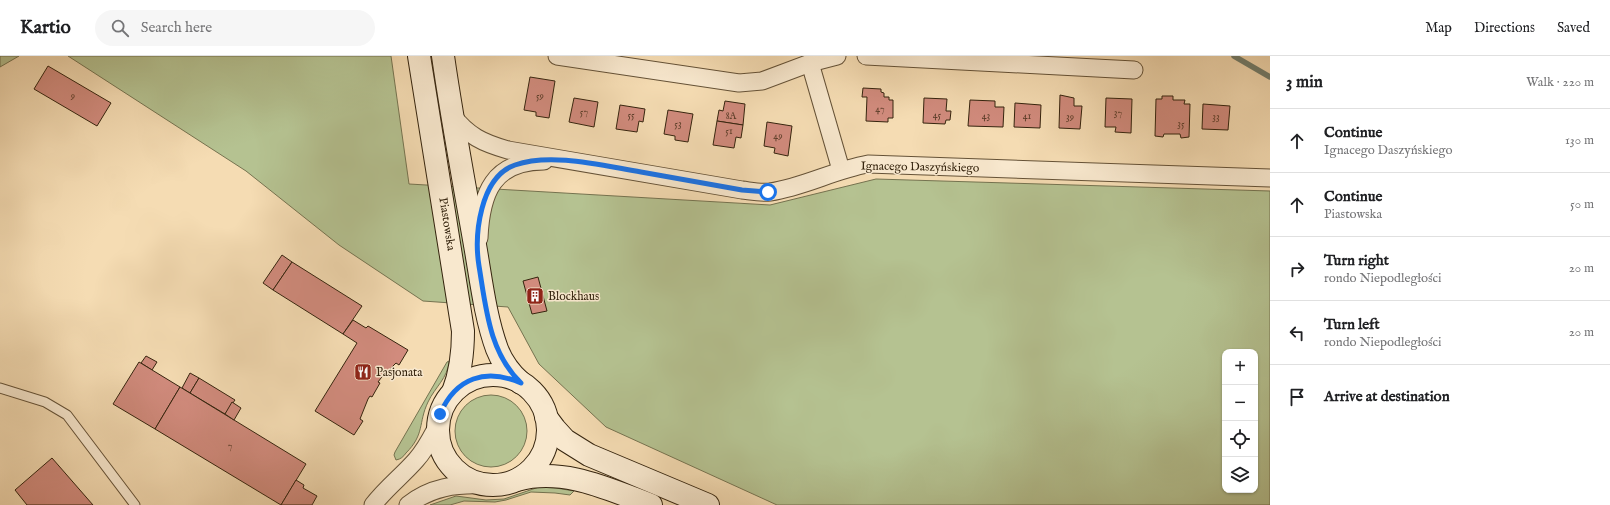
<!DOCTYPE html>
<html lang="en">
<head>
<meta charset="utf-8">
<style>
  :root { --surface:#fff; --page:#f6f6f6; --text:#202124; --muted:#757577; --line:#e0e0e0 }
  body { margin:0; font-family:"IM FELL English",serif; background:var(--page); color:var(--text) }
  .controls { position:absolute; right:12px; bottom:12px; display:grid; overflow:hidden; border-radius:8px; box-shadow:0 1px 3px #0004 }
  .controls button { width:36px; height:36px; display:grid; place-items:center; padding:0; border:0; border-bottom:1px solid var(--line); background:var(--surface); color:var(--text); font:20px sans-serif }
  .stop { position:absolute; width:12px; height:12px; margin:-9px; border:3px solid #1a73e8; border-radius:50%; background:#fff }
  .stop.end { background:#1a73e8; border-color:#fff; box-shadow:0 1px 4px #0008 }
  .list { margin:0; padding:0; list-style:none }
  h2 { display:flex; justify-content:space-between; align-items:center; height:52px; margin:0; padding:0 16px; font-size:17px }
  h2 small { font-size:13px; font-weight:400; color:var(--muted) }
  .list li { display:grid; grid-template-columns:26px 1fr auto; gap:12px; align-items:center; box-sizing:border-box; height:64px; padding:0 16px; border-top:1px solid var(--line) }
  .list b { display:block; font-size:15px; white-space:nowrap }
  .list p { margin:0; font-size:13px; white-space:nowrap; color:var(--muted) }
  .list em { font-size:13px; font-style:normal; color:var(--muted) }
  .icon { flex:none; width:22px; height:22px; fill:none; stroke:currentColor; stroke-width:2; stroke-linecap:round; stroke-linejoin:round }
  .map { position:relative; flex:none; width:1270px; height:449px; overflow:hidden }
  header { display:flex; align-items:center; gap:24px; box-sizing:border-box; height:56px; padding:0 20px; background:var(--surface); border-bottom:1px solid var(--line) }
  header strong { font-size:19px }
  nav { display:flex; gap:22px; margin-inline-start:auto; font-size:14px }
  .search { width:280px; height:36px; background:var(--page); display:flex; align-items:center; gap:10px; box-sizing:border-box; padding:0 14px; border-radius:22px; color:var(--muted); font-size:15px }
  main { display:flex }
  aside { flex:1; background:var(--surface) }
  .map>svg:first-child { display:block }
  .green { fill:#b5c291; stroke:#757350; fill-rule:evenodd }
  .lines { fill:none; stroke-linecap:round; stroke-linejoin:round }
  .stream { stroke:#737f6e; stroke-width:5.5 }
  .building { fill:#d18b7d; stroke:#35240e }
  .service-casing { stroke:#655237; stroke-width:11 }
  .minor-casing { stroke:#655237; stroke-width:19 }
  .secondary-casing { stroke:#35240e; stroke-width:24 }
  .service { stroke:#f8e8ce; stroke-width:9 }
  .minor { stroke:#f8e8ce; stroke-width:17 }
  .secondary { stroke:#f8e8ce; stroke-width:22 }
  .route { stroke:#1a73e8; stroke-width:5 }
  .labels { text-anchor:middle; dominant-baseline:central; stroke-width:3; stroke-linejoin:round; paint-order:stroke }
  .number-label { font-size:10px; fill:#5c3e2a }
  .street-label { font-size:12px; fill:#35240e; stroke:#f8e8ce }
  .poi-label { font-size:12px; fill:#35240e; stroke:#f8e8ce; text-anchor:start }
</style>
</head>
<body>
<header>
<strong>Kartio</strong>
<div class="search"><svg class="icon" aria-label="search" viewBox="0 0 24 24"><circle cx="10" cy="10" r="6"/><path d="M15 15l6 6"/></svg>Search here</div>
<nav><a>Map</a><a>Directions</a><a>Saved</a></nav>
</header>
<main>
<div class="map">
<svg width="1270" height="449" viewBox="0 0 1270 449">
  <rect width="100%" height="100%" fill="#f5dcb3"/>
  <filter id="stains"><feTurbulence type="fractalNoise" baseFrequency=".005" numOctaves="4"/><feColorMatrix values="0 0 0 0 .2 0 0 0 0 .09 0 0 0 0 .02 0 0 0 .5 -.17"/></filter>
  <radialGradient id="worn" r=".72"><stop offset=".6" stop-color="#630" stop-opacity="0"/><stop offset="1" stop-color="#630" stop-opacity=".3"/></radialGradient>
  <g class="green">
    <path d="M0 0H19L0 11Z"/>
    <path d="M68 0H391L409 128 770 149 876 123 1270 135V449H777L606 371 539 308 508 251 423 245 339 189 246 115ZM1225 296H1255V434H1225Z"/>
    <path d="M449 305C448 322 435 331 428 346 418 367 425 378 406 397 403 401 401 403 396 404L394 399 395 396 447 306Z"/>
    <circle cx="491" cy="375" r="36"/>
    <path d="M539 431 556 432 574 435 570 439 555 437 531 436 506 444 495 446 464 445 450 449H430L456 440 486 444 504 443Z"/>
  </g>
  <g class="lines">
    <path class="stream" d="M1234 0 1270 21"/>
  </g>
  <g class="building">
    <path d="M48 10 111 47 97 70 34 33Z"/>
    <path d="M530 21 555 25 549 62 536 60V56L524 54Z"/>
    <path d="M863 32 881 33V36L884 37V41H889V44H893V62H888V66L866 65 867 41H862Z"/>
    <path d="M1060 39 1074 42V50H1082L1080 73 1059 72Z"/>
    <path d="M1162 40H1173V44H1185L1184 48H1190L1189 81 1181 82 1180 78H1164L1163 81 1155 80 1156 43H1162Z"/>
    <path d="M574 42 598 46 594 71 569 66Z"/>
    <path d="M924 42 947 43 946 55H951L950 64H946L945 68 923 67Z"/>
    <path d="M1106 42 1132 43 1131 77 1115 76 1116 71H1105Z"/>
    <path d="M970 44 995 45V51H1004L1003 71 968 70Z"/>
    <path d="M725 45 745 48 743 69 717 65 719 54 723 55Z"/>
    <path d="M1015 47 1041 49 1040 72 1014 71Z"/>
    <path d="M1203 48 1230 50 1228 74 1202 73Z"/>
    <path d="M620 49 645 53 643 66 639 65 637 76 616 73Z"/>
    <path d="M668 54 693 58 688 86 675 84V80L664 78Z"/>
    <path d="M717 65 743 69 741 82 736 81 734 92 713 89Z"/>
    <path d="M767 66 792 70 788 100 774 97 775 92 764 90Z"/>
    <path d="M282 199 292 206 273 234 263 227Z"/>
    <path d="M292 206 362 250 343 278 273 234Z"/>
    <path d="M538 221 547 255 532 258 523 225Z"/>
    <path d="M353 264 366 272 368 270 408 294 399 309 396 307 381 322 378 326 380 327 372 341 370 340 368 343 360 363 363 365 354 379 315 355 357 287 343 278Z"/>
    <path d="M146 300 157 306 152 314 141 307Z"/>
    <path d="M139 306 180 331 155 373 113 348Z"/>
    <path d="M190 317 199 322 190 337 182 332Z"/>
    <path d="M199 322 235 344 225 358 190 337Z"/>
    <path d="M180 331 306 408 281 449 155 373Z"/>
    <path d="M232 346 241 352 234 364 225 358Z"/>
    <path d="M52 402 93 449H27L15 434Z"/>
    <path d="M296 424 304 429 303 432 317 440 312 449H281Z"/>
  </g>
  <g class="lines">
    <defs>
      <path id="service" d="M0 332 45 346 67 359 135 449"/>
      <g id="minor">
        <path d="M557 0 739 27 762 25 810 7 837 0"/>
        <path d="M866 0 1134 14"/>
        <path d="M810 7 841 114"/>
        <path d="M452 59C468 80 483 87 508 94L742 134C751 135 761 137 770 136 804 131 834 114 868 108L1270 122"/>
        <path d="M479 182C481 137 493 105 544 105"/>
        <path d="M373 449C386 432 402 420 416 404 426 393 432 380 439 367"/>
        <path d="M408 449C431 431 455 428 484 429"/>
      </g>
      <g id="secondary">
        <path d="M419 0 463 275C463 297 461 316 453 336"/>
        <path d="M443 0C452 63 464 126 475 189 481 223 485 260 497 293 502 306 510 317 521 327"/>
        <circle cx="493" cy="374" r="55"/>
        <path d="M546 361 555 373 565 384 589 399 708 449"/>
        <path d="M517 424C563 411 608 433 651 449"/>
      </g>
    </defs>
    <use href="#service" class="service-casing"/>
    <use href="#minor" class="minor-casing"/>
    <use href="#secondary" class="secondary-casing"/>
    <use href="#service" class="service"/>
    <use href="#minor" class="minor"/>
    <use href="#secondary" class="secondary"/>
  </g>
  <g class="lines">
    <path class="route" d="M440 358C456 321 486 312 521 327 489 296 486 252 479 210 474 179 480 121 515 109 551 96 604 110 641 116 674 122 708 128 742 134L768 136"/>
  </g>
  <defs>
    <symbol id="building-square" viewBox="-11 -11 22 22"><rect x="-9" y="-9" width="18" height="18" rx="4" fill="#8f2418" stroke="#f8e8ce"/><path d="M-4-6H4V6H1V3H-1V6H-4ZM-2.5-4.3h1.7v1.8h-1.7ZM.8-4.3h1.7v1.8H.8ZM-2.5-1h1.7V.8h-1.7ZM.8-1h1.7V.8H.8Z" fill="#fff"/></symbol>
    <symbol id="restaurant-square" viewBox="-11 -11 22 22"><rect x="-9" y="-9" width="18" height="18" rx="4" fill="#8f2418" stroke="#f8e8ce"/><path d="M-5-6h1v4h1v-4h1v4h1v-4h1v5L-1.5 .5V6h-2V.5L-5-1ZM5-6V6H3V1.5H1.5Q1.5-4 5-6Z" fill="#fff"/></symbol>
  </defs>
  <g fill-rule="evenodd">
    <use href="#building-square" x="525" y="230" width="20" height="20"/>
    <use href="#restaurant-square" x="353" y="306" width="20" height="20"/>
  </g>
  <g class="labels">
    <g class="number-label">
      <text x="73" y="40">9</text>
      <text x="540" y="40">59</text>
      <text x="880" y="53">47</text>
      <text x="584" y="56">57</text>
      <text x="1118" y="57">37</text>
      <text x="631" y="59">55</text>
      <text x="937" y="59">45</text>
      <text x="731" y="60">8A</text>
      <text x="986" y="60">43</text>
      <text x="1027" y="60">41</text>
      <text x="1070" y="61">39</text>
      <text x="1216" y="61">33</text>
      <text x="678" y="68">53</text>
      <text x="1181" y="68">35</text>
      <text x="729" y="75">51</text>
      <text x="778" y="80">49</text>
      <text x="230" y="390">7</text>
    </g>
    <g class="street-label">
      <text transform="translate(920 111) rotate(1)">Ignacego Daszyńskiego</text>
      <text transform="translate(447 168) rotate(81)">Piastowska</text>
    </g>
    <g class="poi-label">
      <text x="548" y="240">Blockhaus</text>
      <text x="376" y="316">Pasjonata</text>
    </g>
  </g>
  <rect width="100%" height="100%" filter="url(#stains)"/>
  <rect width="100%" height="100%" fill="url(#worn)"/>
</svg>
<div class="controls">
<button>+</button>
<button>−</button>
<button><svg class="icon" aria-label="locate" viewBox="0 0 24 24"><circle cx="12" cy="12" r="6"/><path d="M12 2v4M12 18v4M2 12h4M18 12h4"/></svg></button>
<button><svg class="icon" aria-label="layers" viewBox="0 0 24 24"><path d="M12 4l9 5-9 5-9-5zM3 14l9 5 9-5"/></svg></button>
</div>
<div class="stop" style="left:768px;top:136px"></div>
<div class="stop end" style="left:440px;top:358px"></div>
</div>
<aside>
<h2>3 min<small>Walk · 220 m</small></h2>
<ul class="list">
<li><svg class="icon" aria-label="ahead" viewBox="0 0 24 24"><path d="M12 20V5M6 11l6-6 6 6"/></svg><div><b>Continue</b><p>Ignacego Daszyńskiego</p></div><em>130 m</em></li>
<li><svg class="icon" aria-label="ahead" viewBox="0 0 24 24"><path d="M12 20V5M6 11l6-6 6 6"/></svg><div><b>Continue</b><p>Piastowska</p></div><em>50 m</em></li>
<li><svg class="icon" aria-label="right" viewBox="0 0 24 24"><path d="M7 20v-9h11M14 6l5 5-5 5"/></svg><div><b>Turn right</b><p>rondo Niepodległości</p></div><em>20 m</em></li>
<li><svg class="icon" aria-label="left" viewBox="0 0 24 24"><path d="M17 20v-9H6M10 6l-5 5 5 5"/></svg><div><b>Turn left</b><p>rondo Niepodległości</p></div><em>20 m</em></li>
<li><svg class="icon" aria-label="arrive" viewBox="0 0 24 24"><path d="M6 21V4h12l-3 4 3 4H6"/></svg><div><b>Arrive at destination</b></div></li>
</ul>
</aside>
</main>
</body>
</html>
